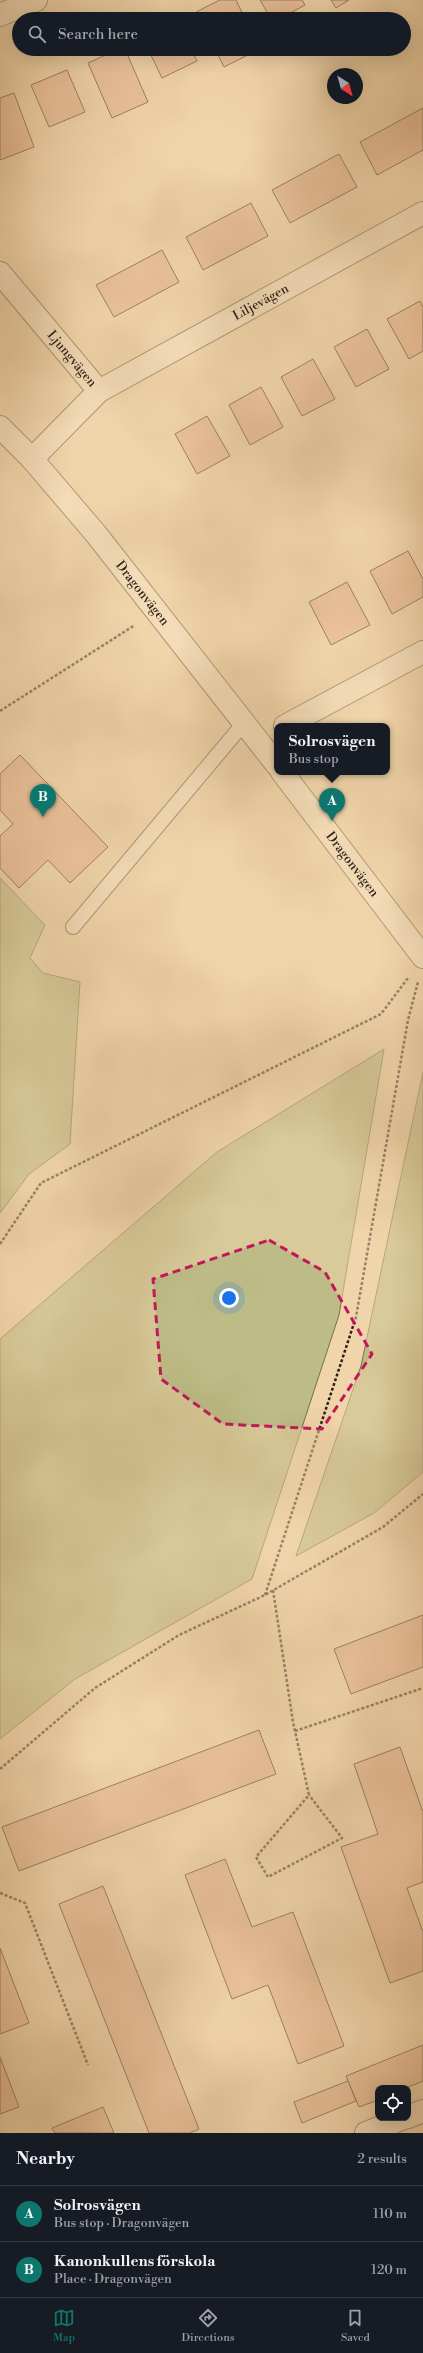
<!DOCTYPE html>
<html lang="en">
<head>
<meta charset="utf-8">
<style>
  :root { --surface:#171b24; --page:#242831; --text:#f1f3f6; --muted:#9ea1a6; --line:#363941; --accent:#0f766e }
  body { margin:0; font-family:"Libre Bodoni",serif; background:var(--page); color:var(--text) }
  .controls { position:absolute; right:12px; bottom:12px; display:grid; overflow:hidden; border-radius:8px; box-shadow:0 4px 16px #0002 }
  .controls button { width:36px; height:36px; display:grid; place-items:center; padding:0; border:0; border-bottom:1px solid var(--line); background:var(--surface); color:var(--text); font:20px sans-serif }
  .compass { position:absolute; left:327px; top:68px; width:36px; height:36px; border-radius:50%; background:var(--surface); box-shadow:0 4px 16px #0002; rotate:143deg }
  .you { position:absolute; left:229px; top:1298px; width:14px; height:14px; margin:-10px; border:3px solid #fff; border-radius:50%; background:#1a73e8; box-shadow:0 0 0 6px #1a73e833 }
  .badge { display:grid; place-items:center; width:26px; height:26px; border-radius:50%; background:var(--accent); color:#fff; font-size:13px; font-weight:700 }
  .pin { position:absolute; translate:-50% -33px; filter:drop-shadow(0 1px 2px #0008) }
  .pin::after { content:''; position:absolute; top:21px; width:14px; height:12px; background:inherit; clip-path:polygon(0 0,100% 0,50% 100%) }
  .popup { position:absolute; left:274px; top:723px; width:116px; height:52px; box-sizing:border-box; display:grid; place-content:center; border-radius:8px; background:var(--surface); filter:drop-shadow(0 1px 3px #0005); font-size:13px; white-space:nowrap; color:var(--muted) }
  .popup b { font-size:15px; color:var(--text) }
  .popup::after { content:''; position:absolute; left:50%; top:100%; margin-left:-8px; border:8px solid transparent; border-top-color:var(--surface) }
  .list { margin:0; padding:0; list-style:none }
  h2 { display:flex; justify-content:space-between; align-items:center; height:52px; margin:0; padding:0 16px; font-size:17px }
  h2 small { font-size:13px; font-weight:400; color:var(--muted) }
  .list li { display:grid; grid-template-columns:26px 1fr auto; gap:12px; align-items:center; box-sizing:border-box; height:56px; padding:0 16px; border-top:1px solid var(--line) }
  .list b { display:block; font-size:15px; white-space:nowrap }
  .list p { margin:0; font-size:13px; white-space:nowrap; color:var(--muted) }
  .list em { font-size:13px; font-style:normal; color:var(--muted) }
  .icon { flex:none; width:22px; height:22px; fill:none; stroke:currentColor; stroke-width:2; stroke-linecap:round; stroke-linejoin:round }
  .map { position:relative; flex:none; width:423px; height:2133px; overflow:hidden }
  .search { position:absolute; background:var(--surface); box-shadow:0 4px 16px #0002; left:12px; right:12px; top:12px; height:44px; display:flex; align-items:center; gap:10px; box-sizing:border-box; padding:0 14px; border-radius:22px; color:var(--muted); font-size:15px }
  .sheet { height:164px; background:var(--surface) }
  nav { display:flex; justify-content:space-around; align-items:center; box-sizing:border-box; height:56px; border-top:1px solid var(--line); background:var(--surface); font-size:11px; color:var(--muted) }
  nav a { display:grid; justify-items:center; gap:2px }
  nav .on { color:var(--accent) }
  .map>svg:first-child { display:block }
  .green { fill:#bdbc86; stroke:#766e50 }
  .building { fill:#e8ad8c; stroke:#2e2019 }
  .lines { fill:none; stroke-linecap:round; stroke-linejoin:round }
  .lane-casing { stroke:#5f4d3d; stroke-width:16 }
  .street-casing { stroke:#5f4d3d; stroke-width:24 }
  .path { stroke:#2e2019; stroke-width:2.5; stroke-dasharray:3 2; stroke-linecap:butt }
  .lane { stroke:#f6e4c8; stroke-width:14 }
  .street { stroke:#f6e4c8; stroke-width:22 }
  .marked { fill:none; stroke:#c2185b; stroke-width:3; stroke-dasharray:8 5; stroke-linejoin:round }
  .labels { text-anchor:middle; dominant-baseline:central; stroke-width:3; stroke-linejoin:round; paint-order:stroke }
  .street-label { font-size:13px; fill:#2e2019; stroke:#f6e4c8 }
</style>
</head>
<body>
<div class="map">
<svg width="423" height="2133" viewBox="0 0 423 2133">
  <rect width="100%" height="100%" fill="#f1d5aa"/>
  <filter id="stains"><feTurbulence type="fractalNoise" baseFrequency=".005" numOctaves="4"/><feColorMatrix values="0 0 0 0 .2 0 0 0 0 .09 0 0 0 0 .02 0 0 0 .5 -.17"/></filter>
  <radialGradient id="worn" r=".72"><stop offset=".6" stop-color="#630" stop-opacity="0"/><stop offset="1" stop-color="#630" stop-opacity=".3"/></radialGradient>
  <g class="green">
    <path d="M0 878 45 925 30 958 43 973 80 982 70 1144 29 1174 0 1213Z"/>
    <path d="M384 1049 339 1315 252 1579 75 1679 0 1739V1339L217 1152Z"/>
    <path d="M423 1072V1472L374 1513 296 1556 361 1366Z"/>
  </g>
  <g class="building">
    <path d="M220 0H236L245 19H200L196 12Z"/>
    <path d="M260 0H302L305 5 279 19H271Z"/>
    <path d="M331 0H349L336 8Z"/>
    <path d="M119 49H125L148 102 112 118 88 63Z"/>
    <path d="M148 49H191L197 61 162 78Z"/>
    <path d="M215 49H260L224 67Z"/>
    <path d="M67 70 85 112 49 127 31 85Z"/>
    <path d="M14 93 34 147 0 160V98Z"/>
    <path d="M423 108V150L377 175 360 142Z"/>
    <path d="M339 154 357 187 290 223 272 190Z"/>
    <path d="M251 203 268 236 203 270 186 237Z"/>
    <path d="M162 250 179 282 114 317 96 285Z"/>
    <path d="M420 301 423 307V351L409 359 387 319Z"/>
    <path d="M367 329 389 369 356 387 334 347Z"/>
    <path d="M313 359 335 399 302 416 281 377Z"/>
    <path d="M261 387 283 427 250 445 229 405Z"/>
    <path d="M207 416 230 456 197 474 175 434Z"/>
    <path d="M408 551 423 579V597L392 614 370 571Z"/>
    <path d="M347 582 370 625 331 645 309 602Z"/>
    <path d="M20 755 108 847 70 883 48 860 19 888 0 868V836L13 824 0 810V774Z"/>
    <path d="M423 1615V1667L351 1694 334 1649Z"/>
    <path d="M259 1730 276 1774 19 1871 2 1827Z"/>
    <path d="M400 1747 423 1812V1882L407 1888 423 1932V1971L390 1983 341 1847 378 1834 354 1764Z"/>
    <path d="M225 1859 252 1927 293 1912 344 2046 298 2064 268 1985 232 1999 185 1875Z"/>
    <path d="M103 1886 199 2129 190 2133H149L59 1904Z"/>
    <path d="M0 1948 29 2023 0 2034Z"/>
    <path d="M423 2045V2081L406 2088H378V2100L359 2107 346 2076Z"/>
    <path d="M0 2057 19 2107 0 2114Z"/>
    <path d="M348 2081 356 2101 302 2123 294 2102Z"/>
    <path d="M103 2107 114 2133H55L52 2128Z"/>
  </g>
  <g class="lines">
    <defs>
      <path id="lane" d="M73 927 244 723"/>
      <g id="street">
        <path d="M0 15 36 0"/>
        <path id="s1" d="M0 273 99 391"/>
        <path id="s2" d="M0 427 32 459 96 534 277 765"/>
        <path id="s3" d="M32 459 99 391 423 213"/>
        <path d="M285 726 423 652"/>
        <path id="s4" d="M282 772 423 957"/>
        <path d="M408 2117 423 2111"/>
        <path d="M366 2133 404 2118"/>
      </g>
    </defs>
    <use href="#lane" class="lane-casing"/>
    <use href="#street" class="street-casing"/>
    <g class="path">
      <path d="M0 711 135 625"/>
      <path d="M0 1244 41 1183 381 1014 408 978"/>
      <path d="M273 1590 293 1722 309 1795 256 1857 268 1877 342 1838 309 1795"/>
      <path d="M265 1595 356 1317 408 1020 418 982"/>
      <path d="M295 1731 423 1688"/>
      <path d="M0 1769 95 1688 179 1635 265 1595 383 1527 423 1494"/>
      <path d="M0 1893 25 1903 88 2065"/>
    </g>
    <use href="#lane" class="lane"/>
    <use href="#street" class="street"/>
  </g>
  <path d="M0 0H423V2133H0ZM269 1240 325 1272 372 1354 322 1429 223 1424 161 1379 153 1279Z" fill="#f1d5aa" fill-opacity=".55" fill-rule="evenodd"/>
  <path class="marked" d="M269 1240 325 1272 372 1354 322 1429 223 1424 161 1379 153 1279Z"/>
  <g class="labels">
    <g class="street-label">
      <text stroke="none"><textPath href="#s3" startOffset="280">Liljevägen</textPath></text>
      <text stroke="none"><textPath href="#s1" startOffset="112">Ljungvägen</textPath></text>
      <text stroke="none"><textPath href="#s2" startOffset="219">Dragonvägen</textPath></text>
      <text stroke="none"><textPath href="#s4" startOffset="116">Dragonvägen</textPath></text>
    </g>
  </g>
  <rect width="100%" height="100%" filter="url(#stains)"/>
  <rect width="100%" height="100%" fill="url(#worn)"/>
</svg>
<div class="controls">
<button><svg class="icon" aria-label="locate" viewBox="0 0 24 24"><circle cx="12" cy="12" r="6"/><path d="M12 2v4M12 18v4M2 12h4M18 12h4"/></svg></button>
</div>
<svg class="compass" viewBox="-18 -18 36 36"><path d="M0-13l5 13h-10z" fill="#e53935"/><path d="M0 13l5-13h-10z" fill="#9ea1a6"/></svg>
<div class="you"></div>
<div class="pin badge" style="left:332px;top:821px">A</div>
<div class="popup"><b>Solrosvägen</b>Bus stop</div>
<div class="pin badge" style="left:43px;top:817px">B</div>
<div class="search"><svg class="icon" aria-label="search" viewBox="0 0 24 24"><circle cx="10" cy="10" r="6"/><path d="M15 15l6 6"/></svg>Search here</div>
</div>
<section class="sheet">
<h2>Nearby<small>2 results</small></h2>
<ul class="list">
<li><span class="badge">A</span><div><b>Solrosvägen</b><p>Bus stop · Dragonvägen</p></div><em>110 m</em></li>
<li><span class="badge">B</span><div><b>Kanonkullens förskola</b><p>Place · Dragonvägen</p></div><em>120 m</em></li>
</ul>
</section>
<nav>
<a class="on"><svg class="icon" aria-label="map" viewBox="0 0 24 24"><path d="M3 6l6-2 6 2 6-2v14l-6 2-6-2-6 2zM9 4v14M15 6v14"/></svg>Map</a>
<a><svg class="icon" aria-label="directions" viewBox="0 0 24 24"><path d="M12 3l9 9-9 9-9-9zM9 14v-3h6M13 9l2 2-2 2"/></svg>Directions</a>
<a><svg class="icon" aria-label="saved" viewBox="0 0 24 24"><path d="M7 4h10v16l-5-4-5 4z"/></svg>Saved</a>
</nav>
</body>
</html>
